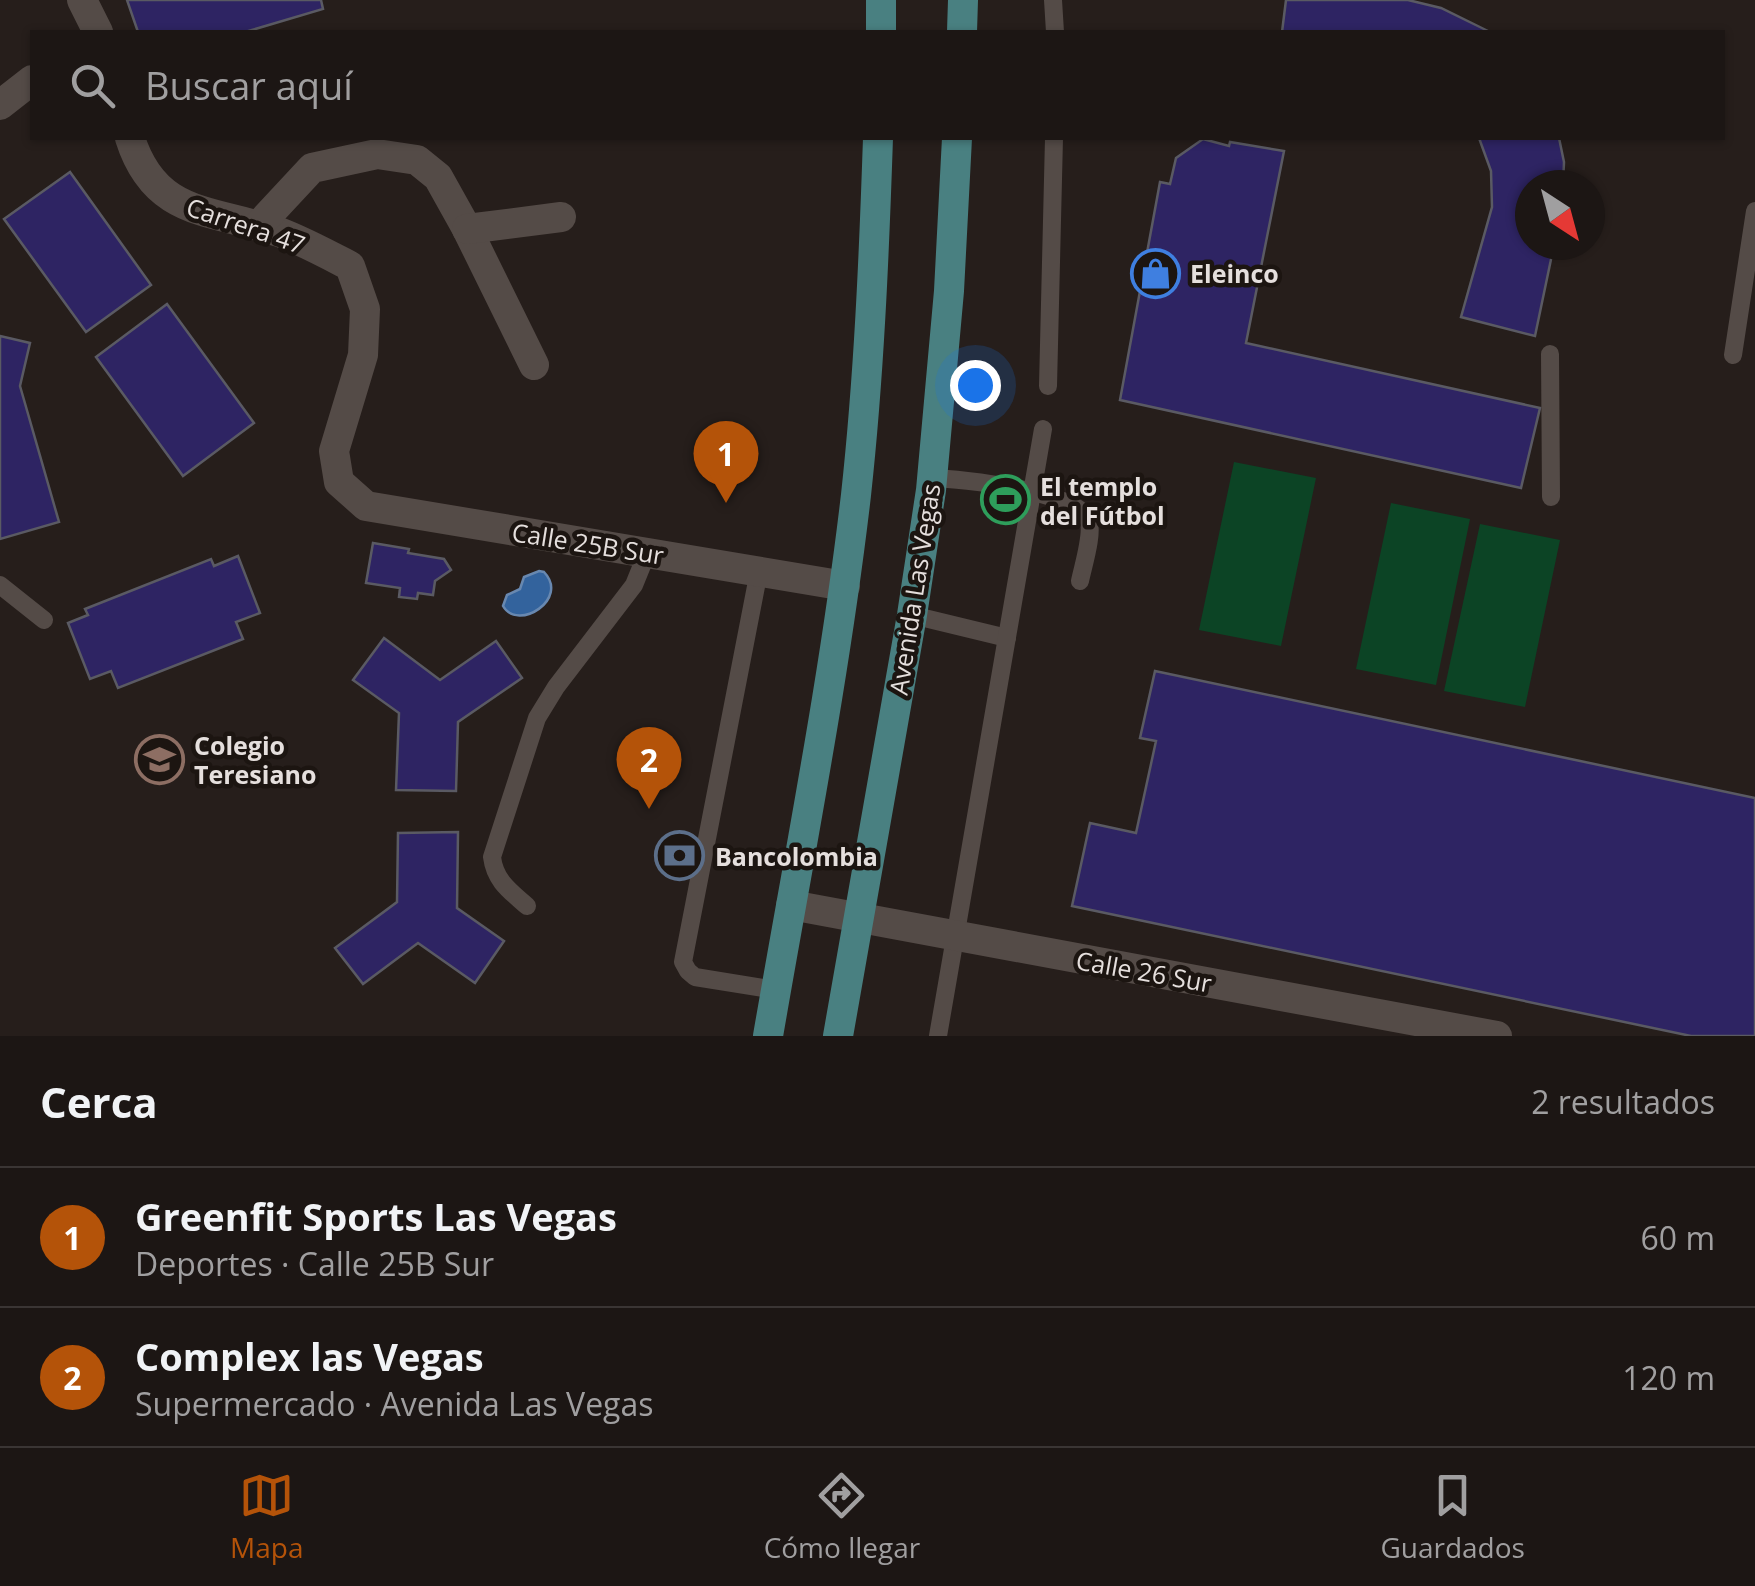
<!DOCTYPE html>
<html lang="es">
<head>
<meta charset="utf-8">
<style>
  :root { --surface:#1c1614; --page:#251f1d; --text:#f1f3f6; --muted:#a09fa0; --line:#3a3534; --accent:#b45309 }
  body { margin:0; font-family:"Open Sans",sans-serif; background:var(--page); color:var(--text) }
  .compass { position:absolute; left:1515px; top:170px; width:90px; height:90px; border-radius:50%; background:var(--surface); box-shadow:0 2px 8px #0004; rotate:144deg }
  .you { position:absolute; left:975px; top:385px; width:35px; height:35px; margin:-25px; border:8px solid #fff; border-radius:50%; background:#1a73e8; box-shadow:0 0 0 15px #1a73e833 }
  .badge { display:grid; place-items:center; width:65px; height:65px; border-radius:50%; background:var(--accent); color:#fff; font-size:32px; font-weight:700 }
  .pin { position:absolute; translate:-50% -82px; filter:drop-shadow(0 2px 5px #0008) }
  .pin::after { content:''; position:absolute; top:52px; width:35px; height:30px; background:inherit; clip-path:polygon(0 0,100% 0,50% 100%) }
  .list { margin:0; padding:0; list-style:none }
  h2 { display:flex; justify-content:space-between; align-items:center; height:130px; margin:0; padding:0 40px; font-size:42px }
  h2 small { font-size:32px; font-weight:400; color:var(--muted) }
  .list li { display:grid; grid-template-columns:65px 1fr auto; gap:30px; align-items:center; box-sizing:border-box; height:140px; padding:0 40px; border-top:2px solid var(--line) }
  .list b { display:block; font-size:38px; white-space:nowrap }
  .list p { margin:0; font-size:32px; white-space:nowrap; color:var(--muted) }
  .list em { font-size:32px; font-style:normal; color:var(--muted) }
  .icon { flex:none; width:55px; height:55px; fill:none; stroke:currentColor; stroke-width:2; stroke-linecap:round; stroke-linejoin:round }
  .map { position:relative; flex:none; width:1755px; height:1036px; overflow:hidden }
  .search { position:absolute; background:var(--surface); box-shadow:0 2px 8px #0004; left:30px; right:30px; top:30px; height:110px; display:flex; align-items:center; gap:25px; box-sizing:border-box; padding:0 35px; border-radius:0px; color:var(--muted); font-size:38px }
  .sheet { height:410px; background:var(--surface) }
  nav { display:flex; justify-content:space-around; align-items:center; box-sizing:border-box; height:140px; border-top:2px solid var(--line); background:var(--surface); font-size:28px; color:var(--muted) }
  nav a { display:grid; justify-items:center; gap:5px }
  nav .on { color:var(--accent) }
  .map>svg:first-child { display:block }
  .green { fill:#0c4425 }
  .water { fill:#33639d; stroke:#6888b0; stroke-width:2.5 }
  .building { fill:#2e2463; stroke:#5a5a63; stroke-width:2.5 }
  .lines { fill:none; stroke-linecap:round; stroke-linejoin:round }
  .service { stroke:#544b47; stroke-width:18 }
  .minor { stroke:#544b47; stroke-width:30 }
  .primary { stroke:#498081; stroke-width:30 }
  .labels { text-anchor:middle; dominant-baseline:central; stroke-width:9; stroke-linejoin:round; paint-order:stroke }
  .street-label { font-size:25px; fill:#e5dfdd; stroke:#1c1511 }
  .poi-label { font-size:25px; font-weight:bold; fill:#e5dfdd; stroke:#1c1511; text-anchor:start }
</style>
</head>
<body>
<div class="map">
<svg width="1755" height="1036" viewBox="0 0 1755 1036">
  <rect width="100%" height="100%" fill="#261e1b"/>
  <g class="green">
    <path d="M1234 462 1316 478 1281 646 1199 630Z"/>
    <path d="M1391 503 1470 519 1436 685 1356 669Z"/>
    <path d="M1480 524 1560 540 1525 707 1444 691Z"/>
  </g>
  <path class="water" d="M539 571 544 572C570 599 518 632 503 606L507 595 520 589 524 577Z"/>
  <g class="building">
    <path d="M127 0H321L323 9 245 32H138Z"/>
    <path d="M1286 0H1408L1441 8 1490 32H1282Z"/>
    <path d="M1479 138H1559L1564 162 1563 185H1530V245H1554L1535 336 1461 317 1492 207 1491 171Z"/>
    <path d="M1203 139 1229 146 1230 142 1284 151 1246 343 1540 408 1521 488 1120 400 1160 182 1170 184 1176 158Z"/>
    <path d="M70 172 151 285 86 332 4 219Z"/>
    <path d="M167 304 254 423 183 476 96 357Z"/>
    <path d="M0 336 30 343 20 386 59 522 0 539Z"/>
    <path d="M373 543 409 549 408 553 444 559 451 570 435 581 433 595 418 593 417 599 399 597 400 588 366 583Z"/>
    <path d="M238 556 260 613 236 622 243 639 118 688 111 671 90 679 68 623 88 615 85 609 211 559 214 566Z"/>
    <path d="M384 638 440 680 496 641 522 678 458 722 456 791 396 790 399 713 353 680Z"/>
    <path d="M1155 671 1755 798V1036H1691L1072 906 1090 823 1136 833 1156 741 1140 738Z"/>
    <path d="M458 832 457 908 504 941 475 983 418 943 363 984 335 948 397 902 398 833Z"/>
  </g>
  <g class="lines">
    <g class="service">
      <path d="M1053 0 1055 32"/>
      <path d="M1550 354 1551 497"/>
      <path d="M1733 355 1755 211"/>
      <path d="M1048 386 1054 138"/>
      <path d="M932 478C962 479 1076 491 1088 519 1094 532 1083 566 1080 581"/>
      <path d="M759 571 683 962 688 971 695 977 776 990"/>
      <path d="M0 585 44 620"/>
      <path d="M912 615 1007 638"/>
      <path d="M527 906C510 891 495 881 492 857L537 718 556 687 634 585 647 553"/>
      <path d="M938 1036 1043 429"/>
    </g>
    <g class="minor">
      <path d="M82 0 98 32"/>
      <path d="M0 105 32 80"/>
      <path d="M130 138C155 217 211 209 279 232 303 241 327 254 350 266L365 309 363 355 334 451 339 482 366 506 845 586"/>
      <path d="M258 226 312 168 377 154 417 160 438 177 467 229 534 365"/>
      <path d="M467 229 561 217"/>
      <path d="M791 905 1497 1036"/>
    </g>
    <g class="primary">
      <path d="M881 32V0"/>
      <path d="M962 32 963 0"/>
      <path d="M768 1036C799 856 835 676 856 495 869 376 874 257 878 138"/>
      <path d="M838 1036 912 615 931 490 949 291 957 138"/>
    </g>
  </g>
  <defs>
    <symbol id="shop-ring" viewBox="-11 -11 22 22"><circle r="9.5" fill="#1c1511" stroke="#3f7fe0" stroke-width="1.5"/><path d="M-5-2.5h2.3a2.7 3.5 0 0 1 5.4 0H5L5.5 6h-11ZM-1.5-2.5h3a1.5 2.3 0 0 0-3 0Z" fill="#3f7fe0"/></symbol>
    <symbol id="stadium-ring" viewBox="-11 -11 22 22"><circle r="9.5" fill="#1c1511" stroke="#2e9e5b" stroke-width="1.5"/><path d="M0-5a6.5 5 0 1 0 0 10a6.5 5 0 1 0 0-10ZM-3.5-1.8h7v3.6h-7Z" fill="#2e9e5b"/></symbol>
    <symbol id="school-ring" viewBox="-11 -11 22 22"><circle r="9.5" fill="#1c1511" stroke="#8d6e63" stroke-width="1.5"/><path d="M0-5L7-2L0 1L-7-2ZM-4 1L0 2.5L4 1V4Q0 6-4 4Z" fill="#8d6e63"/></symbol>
    <symbol id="bank-ring" viewBox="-11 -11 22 22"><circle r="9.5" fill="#1c1511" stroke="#5c6f8a" stroke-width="1.5"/><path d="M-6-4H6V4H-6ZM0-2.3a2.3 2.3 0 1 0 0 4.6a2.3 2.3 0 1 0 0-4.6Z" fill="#5c6f8a"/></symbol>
  </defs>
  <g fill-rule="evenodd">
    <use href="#shop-ring" x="1128" y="246" width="55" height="55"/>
    <use href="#stadium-ring" x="978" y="472" width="55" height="55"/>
    <use href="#school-ring" x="132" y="732" width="55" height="55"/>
    <use href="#bank-ring" x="652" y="828" width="55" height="55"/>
  </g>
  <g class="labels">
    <g class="street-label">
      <text transform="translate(246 225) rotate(19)">Carrera 47</text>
      <text transform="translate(588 543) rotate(9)">Calle 25B Sur</text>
      <text transform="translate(914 589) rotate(-81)">Avenida Las Vegas</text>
      <text transform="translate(1144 971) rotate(10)">Calle 26 Sur</text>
    </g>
    <g class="poi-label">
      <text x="1190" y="273">Eleinco</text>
      <text x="1040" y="486">El templo<tspan x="1040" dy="29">del Fútbol</tspan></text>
      <text x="194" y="745">Colegio<tspan x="194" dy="29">Teresiano</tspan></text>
      <text x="715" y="856">Bancolombia</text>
    </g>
  </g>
</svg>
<svg class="compass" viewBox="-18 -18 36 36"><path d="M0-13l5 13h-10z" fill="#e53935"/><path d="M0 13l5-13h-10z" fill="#a09fa0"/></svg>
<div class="you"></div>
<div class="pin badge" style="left:726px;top:503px">1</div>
<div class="pin badge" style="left:649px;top:809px">2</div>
<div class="search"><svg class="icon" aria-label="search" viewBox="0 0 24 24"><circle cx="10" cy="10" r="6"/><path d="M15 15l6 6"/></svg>Buscar aquí</div>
</div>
<section class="sheet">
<h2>Cerca<small>2 resultados</small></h2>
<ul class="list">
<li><span class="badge">1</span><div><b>Greenfit Sports Las Vegas</b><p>Deportes · Calle 25B Sur</p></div><em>60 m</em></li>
<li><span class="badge">2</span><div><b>Complex las Vegas</b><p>Supermercado · Avenida Las Vegas</p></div><em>120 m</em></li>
</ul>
</section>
<nav>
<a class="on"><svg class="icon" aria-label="map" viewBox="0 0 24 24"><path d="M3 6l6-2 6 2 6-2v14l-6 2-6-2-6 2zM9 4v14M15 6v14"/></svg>Mapa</a>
<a><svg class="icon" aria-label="directions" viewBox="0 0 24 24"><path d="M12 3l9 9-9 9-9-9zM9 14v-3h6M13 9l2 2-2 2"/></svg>Cómo llegar</a>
<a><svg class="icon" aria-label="saved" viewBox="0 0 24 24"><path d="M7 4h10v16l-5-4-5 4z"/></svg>Guardados</a>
</nav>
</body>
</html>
